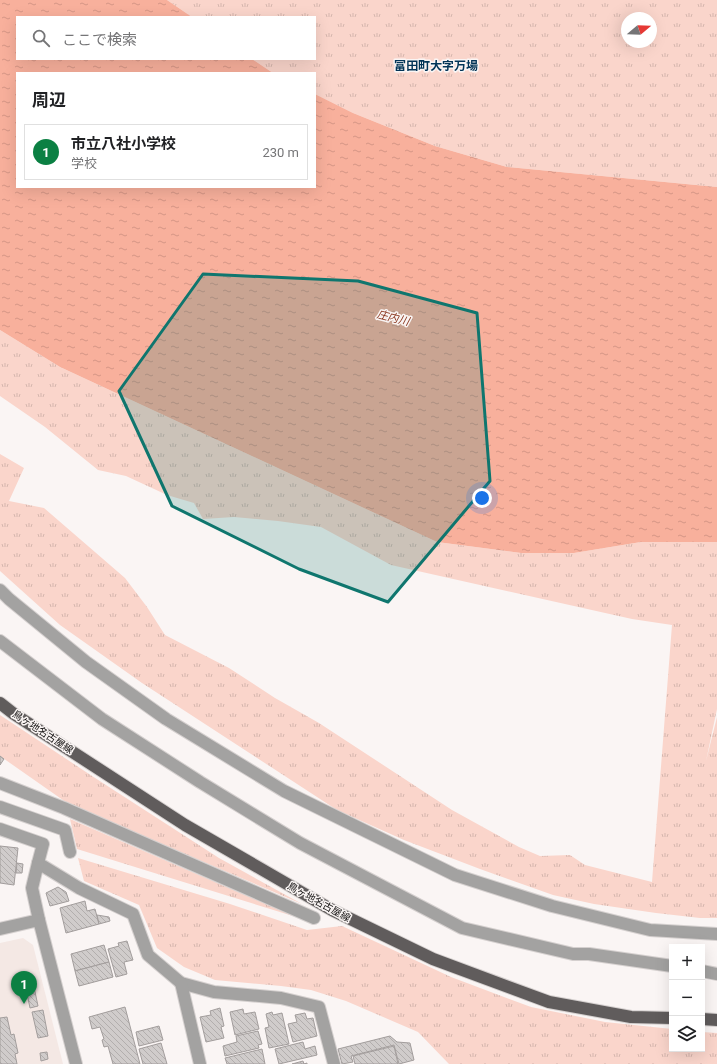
<!DOCTYPE html>
<html lang="ja">
<head>
<meta charset="utf-8">
<style>
  :root { --surface:#fff; --page:#f6f6f6; --text:#202124; --muted:#757577; --line:#e0e0e0; --accent:#0b8043 }
  body { margin:0; font-family:Roboto,"Noto Sans JP",sans-serif; background:var(--page); color:var(--text) }
  .controls { position:absolute; right:12px; bottom:12px; display:grid; overflow:hidden; border-radius:0px; box-shadow:0 4px 16px #0002 }
  .controls button { width:36px; height:36px; display:grid; place-items:center; padding:0; border:0; border-bottom:1px solid var(--line); background:var(--surface); color:var(--text); font:20px sans-serif }
  .compass { position:absolute; left:621px; top:12px; width:36px; height:36px; border-radius:50%; background:var(--surface); box-shadow:0 4px 16px #0002; rotate:71deg }
  .you { position:absolute; left:482px; top:498px; width:14px; height:14px; margin:-10px; border:3px solid #fff; border-radius:50%; background:#1a73e8; box-shadow:0 0 0 6px #1a73e833 }
  .badge { display:grid; place-items:center; width:26px; height:26px; border-radius:50%; background:var(--accent); color:#fff; font-size:13px; font-weight:700 }
  .pin { position:absolute; translate:-50% -33px; filter:drop-shadow(0 1px 2px #0008) }
  .pin::after { content:''; position:absolute; top:21px; width:14px; height:12px; background:inherit; clip-path:polygon(0 0,100% 0,50% 100%) }
  .list { margin:0; padding:0; list-style:none }
  h2 { display:flex; justify-content:space-between; align-items:center; height:52px; margin:0; padding:0 16px; font-size:17px }
  h2 small { font-size:13px; font-weight:400; color:var(--muted) }
  .list li { display:grid; grid-template-columns:26px 1fr auto; gap:12px; align-items:center; box-sizing:border-box; height:56px; margin:0 8px 8px; padding:0 8px; border:1px solid var(--line); border-radius:0px }
  .list b { display:block; font-size:15px; white-space:nowrap }
  .list p { margin:0; font-size:13px; white-space:nowrap; color:var(--muted) }
  .list em { font-size:13px; font-style:normal; color:var(--muted) }
  .icon { flex:none; width:22px; height:22px; fill:none; stroke:currentColor; stroke-width:2; stroke-linecap:round; stroke-linejoin:round }
  .map { position:relative; flex:none; width:717px; height:1064px; overflow:hidden }
  .search { position:absolute; background:var(--surface); box-shadow:0 4px 16px #0002; left:16px; top:16px; width:300px; height:44px; display:flex; align-items:center; gap:10px; box-sizing:border-box; padding:0 14px; border-radius:0px; color:var(--muted); font-size:15px }
  .panel { position:absolute; background:var(--surface); box-shadow:0 4px 16px #0002; left:16px; top:72px; width:300px; height:116px; border-radius:0px }
  .map>svg:first-child { display:block }
  .built { fill:#f4e8e4 }
  .grass { fill:url(#grass-tufts); fill-rule:evenodd }
  .water { fill:url(#water-ripples) }
  .building { fill:url(#building-back-hatch); stroke:#a29d9c }
  .lines { fill:none; stroke-linecap:round; stroke-linejoin:round }
  .minor-casing { stroke:#d5d0cf; stroke-width:14 }
  .major-casing { stroke:#d5d0cf; stroke-width:14 }
  .minor { stroke:#a3a2a1; stroke-width:12 }
  .major { stroke:#605c5c; stroke-width:12 }
  .marked { fill:#0f766e; fill-opacity:0.2; stroke:#0f766e; stroke-width:3; stroke-linejoin:round }
  .labels { text-anchor:middle; dominant-baseline:central; stroke-width:3; stroke-linejoin:round; paint-order:stroke }
  .street-label { font-size:10px; fill:#110f0f; stroke:#faf5f4 }
  .water-label { font-size:11px; font-style:italic; fill:#8b371f; stroke:#faf5f4 }
  .quarter-label { font-size:12px; font-weight:bold; fill:#023457; stroke:#faf5f4 }
</style>
</head>
<body>
<div class="map">
<svg width="717" height="1064" viewBox="0 0 717 1064">
  <defs>
    <pattern id="grass-tufts" width="24" height="20" patternUnits="userSpaceOnUse"><rect width="24" height="20" fill="#fad5cb"/><path d="M3 7l-1-3M5 7V3M7 7l1-3M15 17l-1-3M17 17v-4M19 17l1-3" fill="none" stroke="#d5b6ad"/></pattern>
    <pattern id="water-ripples" width="26" height="14" patternUnits="userSpaceOnUse"><rect width="26" height="14" fill="#f8b09c"/><path d="M2 4q2-2 4 0t4 0M15 11q2-2 4 0t4 0" fill="none" stroke="#d49685"/></pattern>
    <pattern id="building-back-hatch" width="6" height="6" patternUnits="userSpaceOnUse"><rect width="6" height="6" fill="#d0cccb"/><path d="M-1 5l2 2M0 0l6 6M5-1l2 2" fill="none" stroke="#b2aead"/></pattern>
  </defs>
  <rect width="100%" height="100%" fill="#faf5f4"/>
  <path class="built" d="M23 938 33 945 63 1064H0V943Z"/>
  <g class="grass">
    <path d="M167 0H717V187L507 167 435 146 353 113 315 94V73H273L252 59H315V17H192ZM627 18H651V42H627Z"/>
    <path d="M0 330 60 367 437 542 521 553H574L641 542H717V709L706 761 717 717V918H700L656 913 594 904 553 895 480 869 404 840 337 810 142 683 60 625 0 571V454L24 468 9 501 44 508 125 578 147 607 165 635 229 668 275 698 319 723 452 810 519 847 540 856 570 855 585 865 652 882 672 625 632 619 391 565 321 527 278 521 234 517 203 519 194 503 167 495 126 476 98 470 45 427 0 396Z"/>
    <path d="M0 715 92 776 219 858 302 904 70 805 0 756Z"/>
    <path d="M70 819 296 917 77 849Z"/>
    <path d="M78 858 230 904 307 930 342 926 451 977 531 1007 605 1022 672 1029V1049H702V1032L717 1033V1064H449L418 1032 346 1001 311 990 281 986 215 980 184 967 157 948 139 905 84 881Z"/>
  </g>
  <path class="water" d="M0 0H167L192 17H17V59H252L273 73H17V187H315V94L353 113 435 146 507 167 717 187V542H641L574 553H521L437 542 60 367 0 330Z"/>
  <g class="building">
    <path d="M0 756 4 759 0 765Z"/>
    <path d="M0 846 18 848 14 885 0 883Z"/>
    <path d="M17 863 23 864 22 873H16Z"/>
    <path d="M58 887 66 892 69 901 50 906 46 893Z"/>
    <path d="M85 901 87 911 95 909 99 924 66 933 60 908Z"/>
    <path d="M97 915 109 917 110 921 99 924Z"/>
    <path d="M127 941 133 960 124 962 127 974 116 977 108 949 119 946 118 943Z"/>
    <path d="M104 945 109 962 75 971 71 954Z"/>
    <path d="M109 962 113 977 79 986 75 971Z"/>
    <path d="M34 987 38 1006 30 1008 26 989Z"/>
    <path d="M125 1007 140 1064H113L108 1046 104 1047 102 1040 104 1039 100 1027 92 1029 89 1017Z"/>
    <path d="M220 1008 224 1026 221 1027 224 1038 206 1042 200 1017 211 1015 210 1011Z"/>
    <path d="M243 1009 244 1014 255 1012 259 1029 235 1035 230 1012Z"/>
    <path d="M43 1010 48 1036 38 1038 32 1012Z"/>
    <path d="M272 1012 273 1015 282 1013 289 1044 269 1048 265 1028 269 1027 266 1014Z"/>
    <path d="M305 1013 307 1019 313 1018 317 1036 293 1042 288 1024 297 1022 295 1015Z"/>
    <path d="M7 1017 11 1035 14 1034 18 1053 15 1054 17 1064H0V1018Z"/>
    <path d="M159 1026 163 1040 139 1046 136 1032Z"/>
    <path d="M258 1031 262 1044 258 1045 259 1048 225 1056 223 1046 237 1042 236 1036Z"/>
    <path d="M390 1036 397 1042 410 1043 414 1060 399 1064 394 1045 351 1056 353 1062 342 1064 338 1049Z"/>
    <path d="M303 1042 305 1049 315 1046 317 1055 279 1064 275 1049Z"/>
    <path d="M161 1043 167 1064H143L139 1049Z"/>
    <path d="M394 1046 398 1064H355L353 1056Z"/>
    <path d="M262 1049 265 1064H227L225 1058Z"/>
    <path d="M47 1052 48 1059 41 1061 40 1053Z"/>
    <path d="M303 1061 304 1064 307 1063V1064H292Z"/>
  </g>
  <g class="lines">
    <defs>
      <g id="minor">
        <path d="M0 590 9 599 86 662 166 719 284 791 455 875 552 906 650 930 717 934"/>
        <path d="M0 641 102 719 200 782 300 843 462 928 573 954H589L672 966"/>
        <path d="M0 783 64 808 314 918"/>
        <path d="M0 807 65 830 70 852"/>
        <path d="M0 829 43 844 38 863 79 888 133 914 148 955 181 983 214 992 281 998 319 1007 334 1064"/>
        <path d="M38 863 32 888 39 920"/>
        <path d="M0 929 39 920 76 1064"/>
        <path d="M702 971 717 974"/>
        <path d="M181 983 200 1064"/>
      </g>
      <g id="major">
        <path d="M0 703 14 714 185 825 332 910 433 959 549 1002 631 1017 672 1018"/>
        <path d="M702 1019 717 1020"/>
      </g>
    </defs>
    <use href="#minor" class="minor-casing"/>
    <use href="#major" class="major-casing"/>
    <use href="#minor" class="minor"/>
    <use href="#major" class="major"/>
  </g>
  <path class="marked" d="M203 274 358 281 477 313 490 481 388 602 299 569 172 506 119 391Z"/>
  <g class="labels">
    <g class="street-label">
      <text transform="translate(43 732) rotate(33)">鳥ヶ地名古屋線</text>
      <text transform="translate(319 902) rotate(29)">鳥ヶ地名古屋線</text>
    </g>
    <g class="water-label">
      <text transform="translate(393 318) rotate(14)">庄内川</text>
    </g>
    <g class="quarter-label">
      <text x="436" y="66">富田町大字万場</text>
    </g>
  </g>
</svg>
<div class="controls">
<button>+</button>
<button>−</button>
<button><svg class="icon" aria-label="layers" viewBox="0 0 24 24"><path d="M12 4l9 5-9 5-9-5zM3 14l9 5 9-5"/></svg></button>
</div>
<svg class="compass" viewBox="-18 -18 36 36"><path d="M0-13l5 13h-10z" fill="#e53935"/><path d="M0 13l5-13h-10z" fill="#757577"/></svg>
<div class="you"></div>
<div class="pin badge" style="left:24px;top:1004px">1</div>
<div class="search"><svg class="icon" aria-label="search" viewBox="0 0 24 24"><circle cx="10" cy="10" r="6"/><path d="M15 15l6 6"/></svg>ここで検索</div>
<section class="panel">
<h2>周辺<small></small></h2>
<ul class="list">
<li><span class="badge">1</span><div><b>市立八社小学校</b><p>学校</p></div><em>230 m</em></li>
</ul>
</section>
</div>
</body>
</html>
